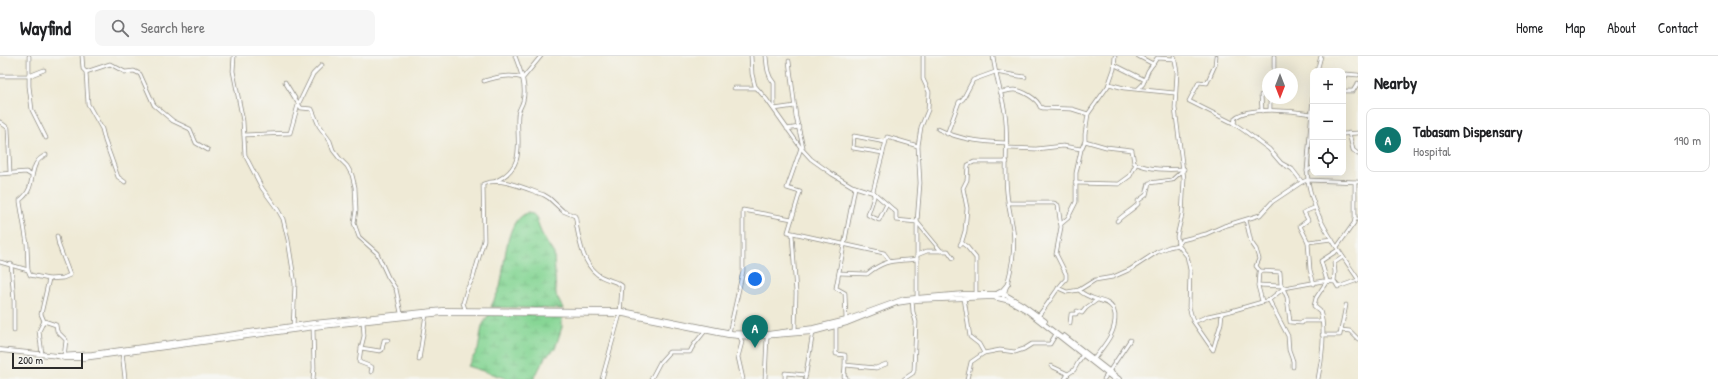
<!DOCTYPE html>
<html lang="en">
<head>
<meta charset="utf-8">
<style>
  :root { --surface:#fff; --page:#f6f6f6; --text:#202124; --muted:#757577; --line:#e0e0e0; --accent:#0f766e }
  body { margin:0; font-family:"Patrick Hand",sans-serif; background:var(--page); color:var(--text) }
  .controls { position:absolute; right:12px; top:12px; display:grid; overflow:hidden; border-radius:8px; box-shadow:0 4px 16px #0002 }
  .controls button { width:36px; height:36px; display:grid; place-items:center; padding:0; border:0; border-bottom:1px solid var(--line); background:var(--surface); color:var(--text); font:20px sans-serif }
  .compass { position:absolute; left:1262px; top:12px; width:36px; height:36px; border-radius:50%; background:var(--surface); box-shadow:0 4px 16px #0002; rotate:180deg }
  .scale { position:absolute; left:12px; bottom:10px; width:71px; box-sizing:border-box; padding-left:4px; border:2px solid #2b2b2b; border-top:0; font-size:11px; line-height:14px; white-space:nowrap; color:#2b2b2b; -webkit-text-stroke:3px #f6f6f2; paint-order:stroke }
  .you { position:absolute; left:755px; top:223px; width:14px; height:14px; margin:-10px; border:3px solid #fff; border-radius:50%; background:#1a73e8; box-shadow:0 0 0 6px #1a73e833 }
  .badge { display:grid; place-items:center; width:26px; height:26px; border-radius:50%; background:var(--accent); color:#fff; font-size:13px; font-weight:700 }
  .pin { position:absolute; translate:-50% -33px; filter:drop-shadow(0 1px 2px #0008) }
  .pin::after { content:''; position:absolute; top:21px; width:14px; height:12px; background:inherit; clip-path:polygon(0 0,100% 0,50% 100%) }
  .list { margin:0; padding:0; list-style:none }
  h2 { display:flex; justify-content:space-between; align-items:center; height:52px; margin:0; padding:0 16px; font-size:17px }
  h2 small { font-size:13px; font-weight:400; color:var(--muted) }
  .list li { display:grid; grid-template-columns:26px 1fr auto; gap:12px; align-items:center; box-sizing:border-box; height:64px; margin:0 8px 8px; padding:0 8px; border:1px solid var(--line); border-radius:8px }
  .list b { display:block; font-size:15px; white-space:nowrap }
  .list p { margin:0; font-size:13px; white-space:nowrap; color:var(--muted) }
  .list em { font-size:13px; font-style:normal; color:var(--muted) }
  .icon { flex:none; width:22px; height:22px; fill:none; stroke:currentColor; stroke-width:2; stroke-linecap:round; stroke-linejoin:round }
  .map { position:relative; flex:none; width:1358px; height:323px; overflow:hidden }
  header { display:flex; align-items:center; gap:24px; box-sizing:border-box; height:56px; padding:0 20px; background:var(--surface); border-bottom:1px solid var(--line) }
  header strong { font-size:19px }
  nav { display:flex; gap:22px; margin-inline-start:auto; font-size:14px }
  .search { width:280px; height:36px; background:var(--page); display:flex; align-items:center; gap:10px; box-sizing:border-box; padding:0 14px; border-radius:8px; color:var(--muted); font-size:15px }
  main { display:flex }
  aside { flex:1; background:var(--surface) }
  .map>svg:first-child { display:block }
  .wetland { fill:url(#wetland-marsh); stroke:#598060 }
  .lines { fill:none; stroke-linecap:round; stroke-linejoin:round }
  .minor-casing { stroke:#8d8a80; stroke-width:4.5 }
  .major-casing { stroke:#8d8a80; stroke-width:5.5 }
  .minor { stroke:#fff; stroke-width:3 }
  .major { stroke:#fff; stroke-width:4 }
</style>
</head>
<body>
<header>
<strong>Wayfind</strong>
<div class="search"><svg class="icon" aria-label="search" viewBox="0 0 24 24"><circle cx="10" cy="10" r="6"/><path d="M15 15l6 6"/></svg>Search here</div>
<nav><a>Home</a><a>Map</a><a>About</a><a>Contact</a></nav>
</header>
<main>
<div class="map">
<svg width="1358" height="323" viewBox="0 0 1358 323">
  <defs>
    <pattern id="wetland-marsh" width="20" height="14" patternUnits="userSpaceOnUse"><rect width="20" height="14" fill="#87d695"/><path d="M1 5h8M5 5V1M11 12h8M15 12V8" fill="none" stroke="#75b881"/></pattern>
  </defs>
  <rect width="100%" height="100%" fill="#f6f6f2"/>
  <filter id="ink" filterUnits="userSpaceOnUse"><feTurbulence type="fractalNoise" baseFrequency=".025" numOctaves="2"/><feDisplacementMap in="SourceGraphic" scale="8" xChannelSelector="R" yChannelSelector="G"/><feConvolveMatrix kernelMatrix="1 2 1 2 8 2 1 2 1" color-interpolation-filters="sRGB"/></filter>
  <filter id="wash" filterUnits="userSpaceOnUse"><feTurbulence type="fractalNoise" baseFrequency=".012" numOctaves="4" result="noise"/><feDisplacementMap in="SourceGraphic" scale="16" xChannelSelector="R" yChannelSelector="G"/><feGaussianBlur stdDeviation="0.9" result="paint"/><feColorMatrix in="noise" values="0 0 0 0 0 0 0 0 0 0 0 0 0 0 0 0 0 1.4 0 .05"/><feComposite in="paint" operator="in"/></filter>
  <g filter="url(#wash)">
    <rect width="100%" height="100%" fill="#efead6"/>
    <g class="wetland">
      <path d="M527 157 533 158 536 161 542 179 554 198 556 239 563 253 491 251C494 244 497 238 500 231 505 212 505 162 527 157Z"/>
      <path d="M489 258 562 259V271L555 293 545 301 534 323H508L467 310 478 294 482 270Z"/>
    </g>
  </g>
  <g filter="url(#ink)">
    <g class="lines">
      <defs>
        <g id="minor">
          <path d="M29 0V30L32 54 46 82"/>
          <path d="M82 0 83 13 86 16 110 8 125 16 134 15 140 18 154 49 173 65 190 73 196 87 208 94"/>
          <path d="M234 0 233 15 243 65 245 99 262 132 278 154 283 163 288 184 295 228 293 272"/>
          <path d="M751 0 752 18 755 30 767 44 801 92 811 103 832 118 852 130 874 137 896 156V164L917 166 941 195H948L953 202"/>
          <path d="M766 0C767 10 767 19 774 27V53L795 50"/>
          <path d="M993 0C995 19 1002 38 1005 57 1009 84 1004 110 1007 137 1008 149 1011 161 1013 173 1016 196 1010 221 1003 242"/>
          <path d="M1138 0 1153 8"/>
          <path d="M1174 0 1177 16 1175 52 1184 123 1182 159 1177 180 1178 189 1187 200 1190 214 1189 251 1193 265 1213 294 1221 267 1222 257"/>
          <path d="M1216 0 1215 9 1207 27 1199 26 1189 45 1233 67 1246 76 1269 93 1281 107 1292 113 1302 126"/>
          <path d="M789 5 796 61 803 91 801 92 787 132 800 136 788 176 884 197 890 205"/>
          <path d="M1115 9 1145 24"/>
          <path d="M1317 15 1321 0"/>
          <path d="M86 16 88 48 102 73 105 85 118 121 125 126"/>
          <path d="M1274 18V0"/>
          <path d="M0 20H29L44 14"/>
          <path d="M1343 23 1346 18 1358 19"/>
          <path d="M484 25C497 21 509 18 523 22L541 0"/>
          <path d="M285 26 301 52 312 53 319 70 330 85 333 94 340 103 347 110 352 119 355 131 356 154 354 167 359 181 377 197 388 221 396 233 401 257"/>
          <path d="M1109 28 1124 32 1175 37"/>
          <path d="M734 32H756"/>
          <path d="M1138 33 1143 28 1148 15 1157 2 1175 3"/>
          <path d="M1343 35H1353L1358 27"/>
          <path d="M1000 36C1004 36 1009 34 1014 34 1022 34 1038 43 1040 51L1043 52 1072 53 1088 58 1085 78V85L1081 94 1076 117V146L1068 162 1061 168"/>
          <path d="M1261 39 1262 55"/>
          <path d="M1313 40 1307 115C1309 156 1336 190 1358 223"/>
          <path d="M1270 54V42"/>
          <path d="M1088 58 1108 30 1114 13 1115 0"/>
          <path d="M0 66 8 72 10 117"/>
          <path d="M1234 68 1235 62C1248 50 1295 55 1312 58"/>
          <path d="M787 73 799 71"/>
          <path d="M938 73C960 84 982 86 1007 87"/>
          <path d="M1349 77 1353 94 1358 98"/>
          <path d="M947 78 959 46 963 43 973 24 995 16 1025 21"/>
          <path d="M1343 78 1358 77"/>
          <path d="M244 79 290 77 298 49 313 18 322 9"/>
          <path d="M1085 85 1106 91 1132 94 1134 107C1150 114 1167 114 1184 113"/>
          <path d="M1008 92 1036 93 1063 90 1081 93"/>
          <path d="M883 97 853 92 854 80 885 86"/>
          <path d="M46 99C25 108 39 131 20 144V146L27 188 28 214 30 219 49 223 41 258 44 265 56 269 57 275 66 284 64 301"/>
          <path d="M1307 115 1313 111"/>
          <path d="M0 118 26 116 31 119"/>
          <path d="M496 125C527 110 516 87 518 59 518 54 522 50 523 45 527 29 520 14 515 0"/>
          <path d="M1075 127 1119 128 1130 120 1136 108"/>
          <path d="M1008 147H1054L1058 149 1061 171 1056 198 1066 218V223C1055 234 1049 248 1038 260"/>
          <path d="M887 148 879 164 868 159 874 141 873 135 887 81 918 90"/>
          <path d="M1314 152 1304 156 1308 164 1300 170 1308 186 1332 183"/>
          <path d="M1355 163V126"/>
          <path d="M1246 164 1251 186 1256 193 1259 203 1256 210 1260 215"/>
          <path d="M1117 165C1124 158 1131 155 1138 148V145L1146 139 1149 127 1172 124 1184 113"/>
          <path d="M792 178 796 237 795 275"/>
          <path d="M1308 186 1310 214 1314 228"/>
          <path d="M962 187 967 191 976 202V238"/>
          <path d="M960 189 962 185 965 175 967 152 963 132 967 124 968 109 974 106H1007"/>
          <path d="M1337 191 1354 167 1355 163H1358"/>
          <path d="M917 199 927 195H941"/>
          <path d="M0 206 28 214"/>
          <path d="M11 208 14 245V275"/>
          <path d="M839 217 867 218C887 202 894 206 917 203"/>
          <path d="M49 223 63 222 70 219 59 190 57 180"/>
          <path d="M1334 225 1335 216 1334 207 1343 201"/>
          <path d="M1258 229 1282 230 1287 241 1290 266 1302 267 1303 265H1322"/>
          <path d="M1058 232 1067 236 1079 234 1095 224 1113 221 1131 213 1157 196 1169 191 1178 189 1182 184 1206 178 1224 170 1260 159 1272 146 1302 126 1307 124 1358 126"/>
          <path d="M1079 234C1086 242 1098 243 1107 247 1113 250 1114 254 1115 259 1116 278 1104 289 1094 303"/>
          <path d="M917 241V166L920 127 918 90 921 71 928 54 929 36 923 23V0"/>
          <path d="M964 242 970 281 979 288 984 297"/>
          <path d="M1269 244 1288 280 1289 294 1293 305V311"/>
          <path d="M1262 245 1258 230 1259 216 1261 215 1280 216 1281 229"/>
          <path d="M465 253 463 247 467 233 473 222 484 184 483 128C501 120 526 133 544 139L549 142 563 155 575 160C577 164 576 168 577 172 580 188 584 208 597 218 604 224 618 225 622 230L620 258 602 323"/>
          <path d="M846 264 845 237 836 232 855 131"/>
          <path d="M1194 266 1208 260 1231 255 1269 244 1284 232 1323 225 1335 226 1338 231 1358 224"/>
          <path d="M1070 267 1071 258H1076L1077 255 1082 257 1086 252 1097 244"/>
          <path d="M836 270V298L845 299V309"/>
          <path d="M1341 274 1350 275 1358 283"/>
          <path d="M729 277 743 215V154L792 163"/>
          <path d="M1322 279H1340L1346 249"/>
          <path d="M740 281 742 286 738 301 743 323"/>
          <path d="M361 292 364 280 363 265"/>
          <path d="M122 296 125 323"/>
          <path d="M42 298 39 275 44 265"/>
          <path d="M419 304 426 258"/>
          <path d="M1051 310 1068 318"/>
          <path d="M371 316 372 311 359 306 361 292 380 295 382 294 384 284H388"/>
          <path d="M313 323 314 312 313 271"/>
          <path d="M651 323 660 306 669 296H690C693 288 700 282 705 275"/>
          <path d="M765 323 767 281"/>
          <path d="M785 323V317L806 319"/>
          <path d="M805 323 813 276"/>
          <path d="M846 323V321H844L845 309 876 312 886 308"/>
          <path d="M904 323 913 317 914 314 916 266 913 256 912 244"/>
          <path d="M967 323 971 306 984 297 1000 294 1015 296 1024 293 1032 288H1050L1056 278"/>
          <path d="M1065 323 1068 318 1074 314 1083 298"/>
          <path d="M1104 323 1130 284"/>
          <path d="M1318 323C1322 304 1326 273 1320 255L1314 250 1316 242 1327 225 1321 205 1338 194"/>
        </g>
        <g id="major">
          <path d="M998 237 1002 235 1008 228"/>
          <path d="M1064 280 1119 323"/>
          <path d="M0 294 58 300 64 302H84L323 270 443 257 623 258 728 279 749 281 813 276 847 267 897 247 917 244 993 241 1010 245 1026 254 1114 323"/>
          <path d="M58 300 92 298 313 267 443 254 623 255 732 277 767 278 813 272 846 264 904 243 963 238H1004L1023 249 1045 265"/>
        </g>
      </defs>
      <use href="#minor" class="minor-casing"/>
      <use href="#major" class="major-casing"/>
      <use href="#minor" class="minor"/>
      <use href="#major" class="major"/>
    </g>
  </g>
</svg>
<div class="controls">
<button>+</button>
<button>−</button>
<button><svg class="icon" aria-label="locate" viewBox="0 0 24 24"><circle cx="12" cy="12" r="6"/><path d="M12 2v4M12 18v4M2 12h4M18 12h4"/></svg></button>
</div>
<svg class="compass" viewBox="-18 -18 36 36"><path d="M0-13l5 13h-10z" fill="#e53935"/><path d="M0 13l5-13h-10z" fill="#757577"/></svg>
<div class="scale">200 m</div>
<div class="you"></div>
<div class="pin badge" style="left:755px;top:292px">A</div>
</div>
<aside>
<h2>Nearby<small></small></h2>
<ul class="list">
<li><span class="badge">A</span><div><b>Tabasam Dispensary</b><p>Hospital</p></div><em>190 m</em></li>
</ul>
</aside>
</main>
</body>
</html>
